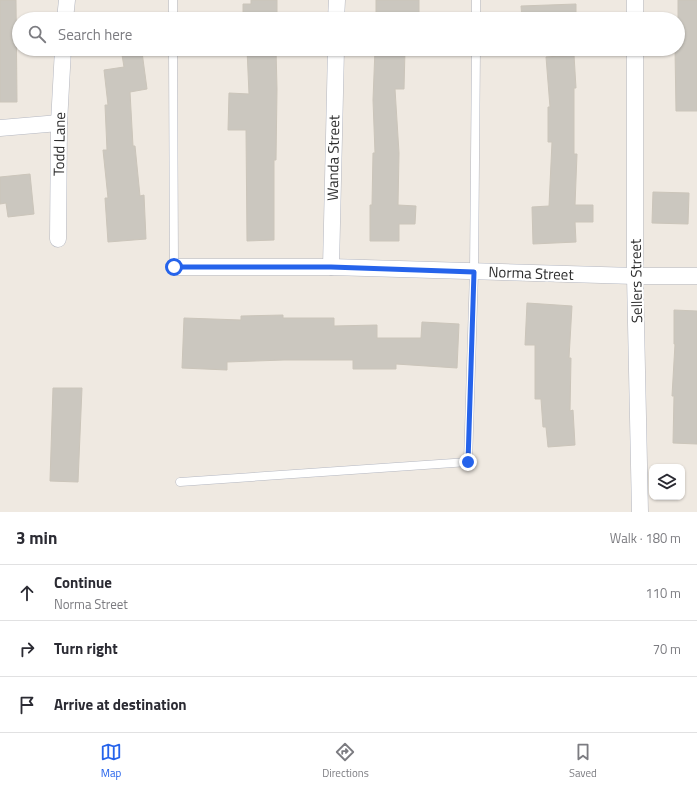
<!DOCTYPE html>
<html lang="en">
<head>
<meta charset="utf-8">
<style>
  :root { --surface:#fff; --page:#f7f7f7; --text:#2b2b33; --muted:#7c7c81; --line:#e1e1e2; --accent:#2563eb }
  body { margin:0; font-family:"Titillium Web",sans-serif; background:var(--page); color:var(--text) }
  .controls { position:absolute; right:12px; bottom:12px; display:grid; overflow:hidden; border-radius:8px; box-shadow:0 1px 3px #0004 }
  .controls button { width:36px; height:36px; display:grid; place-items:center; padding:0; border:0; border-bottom:1px solid var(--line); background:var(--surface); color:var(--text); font:20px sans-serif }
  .stop { position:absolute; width:12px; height:12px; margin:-9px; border:3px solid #2563eb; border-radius:50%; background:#fff }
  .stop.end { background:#2563eb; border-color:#fff; box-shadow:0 1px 4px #0008 }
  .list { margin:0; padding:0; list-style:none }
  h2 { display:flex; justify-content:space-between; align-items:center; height:52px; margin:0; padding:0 16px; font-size:17px }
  h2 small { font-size:13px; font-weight:400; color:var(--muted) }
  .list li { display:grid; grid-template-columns:26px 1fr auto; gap:12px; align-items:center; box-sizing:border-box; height:56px; padding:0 16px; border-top:1px solid var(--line) }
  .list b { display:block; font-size:15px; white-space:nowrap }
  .list p { margin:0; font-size:13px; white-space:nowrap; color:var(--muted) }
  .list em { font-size:13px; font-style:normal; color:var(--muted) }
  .icon { flex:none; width:22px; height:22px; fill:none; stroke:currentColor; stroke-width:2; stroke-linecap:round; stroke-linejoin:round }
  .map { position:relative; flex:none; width:697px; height:512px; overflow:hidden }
  .search { position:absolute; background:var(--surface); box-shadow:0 1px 3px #0004; left:12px; right:12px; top:12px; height:44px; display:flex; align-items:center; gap:10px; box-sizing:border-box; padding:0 14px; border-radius:22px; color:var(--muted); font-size:15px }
  .sheet { height:220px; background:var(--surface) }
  nav { display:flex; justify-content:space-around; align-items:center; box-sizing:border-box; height:56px; border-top:1px solid var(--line); background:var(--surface); font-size:11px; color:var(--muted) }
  nav a { display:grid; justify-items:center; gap:2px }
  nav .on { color:var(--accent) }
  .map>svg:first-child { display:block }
  .building { fill:#cbc7bf; stroke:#cbc5ba }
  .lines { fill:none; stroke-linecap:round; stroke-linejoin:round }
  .service-casing { stroke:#b4b7c1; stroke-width:9 }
  .minor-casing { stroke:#b4b7c1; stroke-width:17 }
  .service { stroke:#fff; stroke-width:8 }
  .minor { stroke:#fff; stroke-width:16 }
  .route { stroke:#2563eb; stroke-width:5 }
  .labels { text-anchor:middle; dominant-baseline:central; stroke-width:4; stroke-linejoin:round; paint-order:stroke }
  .street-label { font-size:15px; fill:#2e2e2e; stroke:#fff }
</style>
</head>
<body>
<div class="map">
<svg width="697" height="512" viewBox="0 0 697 512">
  <rect width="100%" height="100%" fill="#efe9e1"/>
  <g class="building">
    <path d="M0 0H16L17 102H0Z"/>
    <path d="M251 0H277V19H243V4H251Z"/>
    <rect x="376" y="0" width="43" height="19"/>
    <path d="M678 0H697V111H676L675 49H678Z"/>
    <path d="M576 4V19H522L521 6Z"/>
    <path d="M247 49H276L277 89 276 160H274V240L247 241 246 130H228L229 93 249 94Z"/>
    <path d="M375 49H405L404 89H395L399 153 398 205 416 206 415 224H399V241H370V205H372L373 153H375L373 100Z"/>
    <path d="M142 52 147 89 130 92 133 146H135L140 196 144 195 146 239 108 242 105 198H108L103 150H107L105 105H108L104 70 124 67 122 55Z"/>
    <path d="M574 55 576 88H574V154H577L575 205H593V222H575L576 242 533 244 532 207 549 206 552 142H548V107H550L546 57Z"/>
    <path d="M30 174 34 214 8 217 6 203 0 204V177Z"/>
    <path d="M653 192 689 193 688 224 652 223Z"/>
    <path d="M527 303 572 306 569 358H571L570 411 573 410 575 445 548 447 546 427H543L541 399H535V345H525Z"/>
    <path d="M674 310 697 311V444L673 443 674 396H672L675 344H674Z"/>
    <path d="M283 315V318H334V326L377 325V338H421L422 322 459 324 457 368 396 364V369H353V360H284L227 362V370L182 368 184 318 241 320V316Z"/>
    <path d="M53 388H82L78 482 50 481Z"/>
  </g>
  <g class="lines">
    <defs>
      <g id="service">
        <path d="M173 0V19"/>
        <path d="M476 19V0"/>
        <path d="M173 49 174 267"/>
        <path d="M180 482 468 462 474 272 476 49"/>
      </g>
      <g id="minor">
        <path d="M65 19 67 0"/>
        <path d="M336 19 337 0"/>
        <path d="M635 19V0"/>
        <path d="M635 49V276L640 512"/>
        <path d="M0 128 59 123"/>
        <path d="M58 239 59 123 63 49"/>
        <path d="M174 267H331L635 276H697"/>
        <path d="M331 267 336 49"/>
      </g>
    </defs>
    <use href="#service" class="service-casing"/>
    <use href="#minor" class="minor-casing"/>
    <use href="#service" class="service"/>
    <use href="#minor" class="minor"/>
  </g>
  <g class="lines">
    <path class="route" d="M174 267H331L474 272 468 462"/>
  </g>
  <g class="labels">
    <g class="street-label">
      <text transform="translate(59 144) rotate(-89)">Todd Lane</text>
      <text transform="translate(333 158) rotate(-89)">Wanda Street</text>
      <text transform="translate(531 273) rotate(2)">Norma Street</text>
      <text transform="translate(636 281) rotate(-91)">Sellers Street</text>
    </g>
  </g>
</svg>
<div class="controls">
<button><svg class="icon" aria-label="layers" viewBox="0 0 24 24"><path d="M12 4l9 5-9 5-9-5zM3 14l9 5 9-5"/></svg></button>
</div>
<div class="stop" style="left:174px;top:267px"></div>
<div class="stop end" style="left:468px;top:462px"></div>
<div class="search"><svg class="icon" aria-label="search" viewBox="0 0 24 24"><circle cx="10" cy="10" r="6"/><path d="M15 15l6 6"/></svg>Search here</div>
</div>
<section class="sheet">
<h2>3 min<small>Walk · 180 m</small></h2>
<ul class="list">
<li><svg class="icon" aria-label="ahead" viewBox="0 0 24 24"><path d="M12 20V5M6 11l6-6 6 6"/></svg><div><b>Continue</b><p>Norma Street</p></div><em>110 m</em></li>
<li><svg class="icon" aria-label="right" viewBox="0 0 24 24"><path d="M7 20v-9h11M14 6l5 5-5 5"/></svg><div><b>Turn right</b></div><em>70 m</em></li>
<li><svg class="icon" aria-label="arrive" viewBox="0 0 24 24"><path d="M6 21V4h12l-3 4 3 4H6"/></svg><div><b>Arrive at destination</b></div></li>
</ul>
</section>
<nav>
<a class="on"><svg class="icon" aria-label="map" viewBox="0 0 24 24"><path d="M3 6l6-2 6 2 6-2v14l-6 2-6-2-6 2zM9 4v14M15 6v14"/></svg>Map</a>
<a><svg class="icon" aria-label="directions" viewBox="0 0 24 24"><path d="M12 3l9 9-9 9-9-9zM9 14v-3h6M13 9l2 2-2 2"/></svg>Directions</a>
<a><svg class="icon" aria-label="saved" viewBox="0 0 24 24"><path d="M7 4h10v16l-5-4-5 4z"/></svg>Saved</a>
</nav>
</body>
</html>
